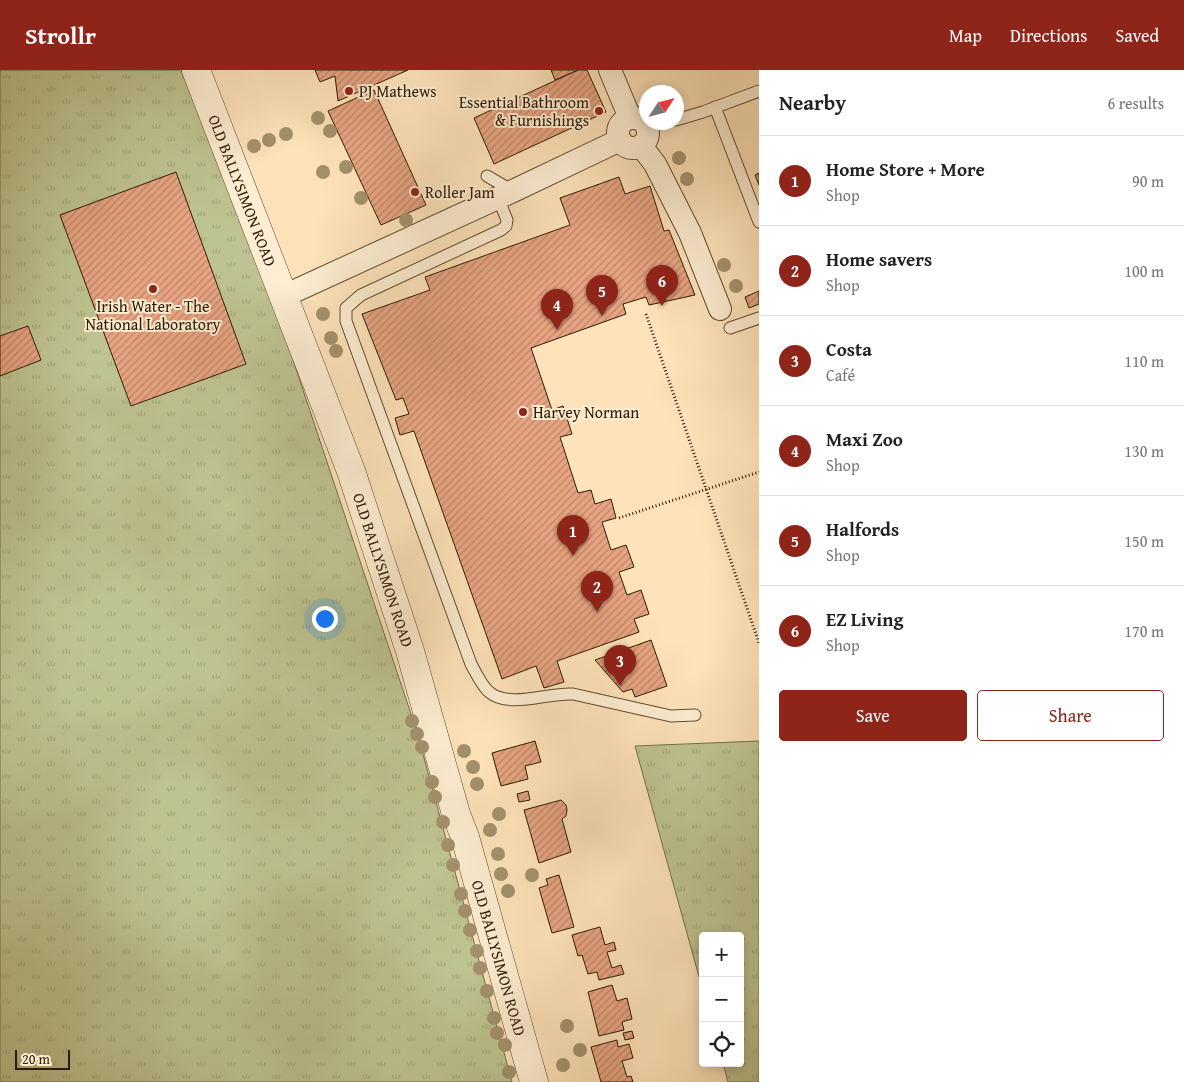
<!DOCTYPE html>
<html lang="en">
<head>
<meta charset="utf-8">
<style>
  :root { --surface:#fff; --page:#f6f6f6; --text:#222; --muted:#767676; --line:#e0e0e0; --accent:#8f2418 }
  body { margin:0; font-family:"Gentium Book Plus",serif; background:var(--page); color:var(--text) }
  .controls { position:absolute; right:15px; bottom:15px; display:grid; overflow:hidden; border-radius:5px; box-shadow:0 2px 12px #0003 }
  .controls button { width:45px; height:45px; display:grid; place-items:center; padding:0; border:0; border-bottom:1px solid var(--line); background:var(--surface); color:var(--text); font:25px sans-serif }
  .compass { position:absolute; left:639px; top:15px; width:45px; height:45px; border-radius:50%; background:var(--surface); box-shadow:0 2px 12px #0003; rotate:54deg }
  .scale { position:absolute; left:15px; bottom:12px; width:55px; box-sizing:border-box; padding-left:5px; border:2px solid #2c1b02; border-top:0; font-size:14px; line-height:18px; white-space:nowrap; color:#2c1b02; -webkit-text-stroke:4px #feedd2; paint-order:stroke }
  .you { position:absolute; left:324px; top:548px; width:18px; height:18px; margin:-12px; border:4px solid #fff; border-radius:50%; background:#1a73e8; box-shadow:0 0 0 8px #1a73e833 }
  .badge { display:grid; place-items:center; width:32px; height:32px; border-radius:50%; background:var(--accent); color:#fff; font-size:16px; font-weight:700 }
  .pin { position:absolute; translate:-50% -41px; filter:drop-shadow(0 1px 2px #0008) }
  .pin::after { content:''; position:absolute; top:26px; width:18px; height:15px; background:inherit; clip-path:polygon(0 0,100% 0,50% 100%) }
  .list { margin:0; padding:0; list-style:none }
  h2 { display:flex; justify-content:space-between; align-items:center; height:65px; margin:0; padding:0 20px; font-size:21px }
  h2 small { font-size:16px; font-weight:400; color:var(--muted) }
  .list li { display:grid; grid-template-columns:32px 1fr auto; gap:15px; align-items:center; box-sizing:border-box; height:90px; padding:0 20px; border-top:1px solid var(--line) }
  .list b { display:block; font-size:19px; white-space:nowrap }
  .list p { margin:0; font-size:16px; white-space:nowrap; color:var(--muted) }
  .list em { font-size:16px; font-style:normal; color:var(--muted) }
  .actions { display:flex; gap:10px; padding:15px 20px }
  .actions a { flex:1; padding:11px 0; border:1px solid var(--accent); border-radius:5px; text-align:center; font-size:18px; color:var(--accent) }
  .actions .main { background:var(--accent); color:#fff }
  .icon { flex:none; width:28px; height:28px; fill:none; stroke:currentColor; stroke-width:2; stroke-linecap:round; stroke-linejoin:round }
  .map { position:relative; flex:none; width:759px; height:1012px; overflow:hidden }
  header { display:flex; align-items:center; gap:30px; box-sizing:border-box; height:70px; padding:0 25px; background:var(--accent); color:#fff }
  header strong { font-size:24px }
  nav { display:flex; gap:28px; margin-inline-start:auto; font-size:18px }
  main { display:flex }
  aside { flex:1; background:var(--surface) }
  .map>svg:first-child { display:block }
  .grass { fill:url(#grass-tufts); stroke:#75704a }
  .building { fill:url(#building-hatch); stroke:#2c1b02 }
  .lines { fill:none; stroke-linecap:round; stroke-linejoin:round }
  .service-casing { stroke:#604d30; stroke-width:13 }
  .minor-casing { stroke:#604d30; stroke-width:24 }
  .tertiary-casing { stroke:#604d30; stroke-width:29 }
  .path { stroke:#2c1b02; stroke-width:3; stroke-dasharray:1 2.5; stroke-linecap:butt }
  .service { stroke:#feedd2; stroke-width:11 }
  .minor { stroke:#feedd2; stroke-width:22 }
  .tertiary { stroke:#feedd2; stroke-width:28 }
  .tree { fill:#a3916c }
  .poi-dot { fill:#8f2418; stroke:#feedd2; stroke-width:2 }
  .labels { text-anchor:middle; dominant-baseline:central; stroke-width:4; stroke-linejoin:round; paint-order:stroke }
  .poi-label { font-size:16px; fill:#2c1b02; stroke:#feedd2; text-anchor:start }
  .street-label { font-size:16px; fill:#2c1b02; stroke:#feedd2 }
</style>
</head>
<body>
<header>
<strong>Strollr</strong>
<nav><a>Map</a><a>Directions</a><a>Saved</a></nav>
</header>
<main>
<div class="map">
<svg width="759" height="1012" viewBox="0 0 759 1012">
  <defs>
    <pattern id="grass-tufts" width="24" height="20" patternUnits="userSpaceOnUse" patternTransform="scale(1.25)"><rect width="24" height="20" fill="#bec491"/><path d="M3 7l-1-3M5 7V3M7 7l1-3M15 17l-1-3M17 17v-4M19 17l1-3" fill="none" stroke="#a3a87b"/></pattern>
    <pattern id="building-hatch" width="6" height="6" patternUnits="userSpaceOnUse" patternTransform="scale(1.25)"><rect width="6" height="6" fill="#e8a482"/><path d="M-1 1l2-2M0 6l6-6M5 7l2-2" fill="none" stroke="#bc8568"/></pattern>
  </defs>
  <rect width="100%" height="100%" fill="#fee3ba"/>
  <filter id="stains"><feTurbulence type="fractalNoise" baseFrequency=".004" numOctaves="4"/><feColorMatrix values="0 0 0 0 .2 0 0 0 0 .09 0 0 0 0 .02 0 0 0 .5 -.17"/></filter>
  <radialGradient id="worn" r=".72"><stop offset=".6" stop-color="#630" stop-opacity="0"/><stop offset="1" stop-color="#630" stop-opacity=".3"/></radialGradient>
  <g class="grass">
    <path d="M0 0H181L275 236 417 662 512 1012H0Z"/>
    <path d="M759 671V1012H728L723 993H740V866H703V921L635 676Z"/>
  </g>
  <g class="building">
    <path d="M315 0H408L338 31 335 6 320 12Z"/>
    <path d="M551 0H578L555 10Z"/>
    <path d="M578 0H587L606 42 494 94 474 48Z"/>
    <path d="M374 20 426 135 381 155 328 41Z"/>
    <path d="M176 102 246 294 131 336 60 145Z"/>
    <path d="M759 103V115L755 105Z"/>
    <path d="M619 107 625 124 650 116 664 161 669 160 695 225 649 235 646 227 623 234 626 244 531 278 552 340 563 336 572 364 560 367 578 423 591 420 595 434 611 429 616 448 602 452 611 480 626 475 634 497 619 502 627 525 641 520 649 544 634 549 639 562 557 591 564 612 544 618 536 596 502 609 414 361 400 365 395 348 409 344 403 328 396 330 362 244 430 220 425 207 570 155 560 128Z"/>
    <path d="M759 221V234L749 238 745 227Z"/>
    <path d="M28 256 41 290 0 306V266Z"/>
    <path d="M651 570 667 616 635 627 632 619 623 622 595 590Z"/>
    <path d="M535 671 541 692 525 696 528 709 501 716 492 683Z"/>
    <path d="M528 721 530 730 519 732 517 724Z"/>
    <path d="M561 730 566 735 567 740 566 746 562 749 571 782 539 793 524 740Z"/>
    <path d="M559 805 574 857 552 863 539 818 548 815 546 809Z"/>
    <path d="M600 857 605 875 614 872 616 880 607 882 612 898 621 895 624 904 599 910 597 902 588 904 582 885 578 886 572 865Z"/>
    <path d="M612 915 617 931 627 928 632 949 622 952 624 960 599 966 588 922Z"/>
    <path d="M632 961 634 968 625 970 623 963Z"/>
    <path d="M617 970 618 977 629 974 633 988 622 991 627 1007 631 1006 633 1012H601L591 977Z"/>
  </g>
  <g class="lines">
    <defs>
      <g id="service">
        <path d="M715 37 759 152"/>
        <path d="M676 50 703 42 759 21"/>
        <path d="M646 57 665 52"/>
        <path d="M487 106 513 121"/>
        <path d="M498 128 507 150 506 156 501 160 361 225 346 238V251L471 594C476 603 481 614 488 621 508 640 549 622 573 624L671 646 695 645"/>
        <path d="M730 258 759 248"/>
      </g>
      <g id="minor">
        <path d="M610 0 630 48"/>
        <circle cx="633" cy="63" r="15"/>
        <path d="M641 76 655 94 690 163 720 239"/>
        <path d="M284 226 513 121 620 70"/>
      </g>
      <g id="tertiary">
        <path id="s1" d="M196 0 351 401 410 581 456 744 465 767 534 1012"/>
      </g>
    </defs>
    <use href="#service" class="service-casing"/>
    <use href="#minor" class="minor-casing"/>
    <use href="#tertiary" class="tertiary-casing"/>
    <g class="path">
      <path d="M646 244 759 573"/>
      <path d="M619 448 759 402"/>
    </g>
    <use href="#service" class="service"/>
    <use href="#minor" class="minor"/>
    <use href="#tertiary" class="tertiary"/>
  </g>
  <g class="tree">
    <circle cx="318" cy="48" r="7"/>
    <circle cx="330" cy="61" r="7"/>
    <circle cx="286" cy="64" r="7"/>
    <circle cx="269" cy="70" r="7"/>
    <circle cx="254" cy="76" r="7"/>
    <circle cx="679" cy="88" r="7"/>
    <circle cx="346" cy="97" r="7"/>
    <circle cx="323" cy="102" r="7"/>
    <circle cx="687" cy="109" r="7"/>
    <circle cx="361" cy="128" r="7"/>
    <circle cx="406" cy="150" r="7"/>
    <circle cx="724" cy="195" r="7"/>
    <circle cx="736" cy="216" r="7"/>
    <circle cx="323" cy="244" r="7"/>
    <circle cx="331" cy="268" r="7"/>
    <circle cx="336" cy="281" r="7"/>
    <circle cx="412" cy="651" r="7"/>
    <circle cx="417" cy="664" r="7"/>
    <circle cx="422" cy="677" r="7"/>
    <circle cx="464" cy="681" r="7"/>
    <circle cx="473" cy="697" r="7"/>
    <circle cx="432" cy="712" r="7"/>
    <circle cx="477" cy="714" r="7"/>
    <circle cx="435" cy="727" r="7"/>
    <circle cx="499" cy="744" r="7"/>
    <circle cx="443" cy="752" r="7"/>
    <circle cx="490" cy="760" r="7"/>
    <circle cx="448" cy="775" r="7"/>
    <circle cx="498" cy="784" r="7"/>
    <circle cx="453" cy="795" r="7"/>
    <circle cx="501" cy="804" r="7"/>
    <circle cx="532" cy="805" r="7"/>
    <circle cx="508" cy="821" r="7"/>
    <circle cx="461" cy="824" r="7"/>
    <circle cx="465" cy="841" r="7"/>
    <circle cx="470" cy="860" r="7"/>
    <circle cx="477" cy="881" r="7"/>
    <circle cx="480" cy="898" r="7"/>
    <circle cx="487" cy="921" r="7"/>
    <circle cx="494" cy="948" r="7"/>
    <circle cx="567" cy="956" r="7"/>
    <circle cx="497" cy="963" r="7"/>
    <circle cx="505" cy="975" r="7"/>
    <circle cx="580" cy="980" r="7"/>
    <circle cx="563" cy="995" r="7"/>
    <circle cx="509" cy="1002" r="7"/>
  </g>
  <g class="poi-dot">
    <circle cx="349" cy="21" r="5"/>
    <circle cx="599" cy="41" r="5"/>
    <circle cx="415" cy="122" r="5"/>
    <circle cx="153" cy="219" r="5"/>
    <circle cx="523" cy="342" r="5"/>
  </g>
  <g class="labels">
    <g class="poi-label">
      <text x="359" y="21">PJ Mathews</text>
      <text x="589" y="32" text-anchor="end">Essential Bathroom<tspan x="589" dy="18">&amp; Furnishings</tspan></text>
      <text x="425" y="122">Roller Jam</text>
      <text x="153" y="236" text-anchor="middle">Irish Water - The<tspan x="153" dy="18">National Laboratory</tspan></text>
      <text x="533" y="342">Harvey Norman</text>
    </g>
    <g class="street-label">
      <text stroke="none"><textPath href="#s1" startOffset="129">OLD BALLYSIMON ROAD</textPath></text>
      <text stroke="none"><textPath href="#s1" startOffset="534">OLD BALLYSIMON ROAD</textPath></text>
      <text stroke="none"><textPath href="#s1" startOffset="939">OLD BALLYSIMON ROAD</textPath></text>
    </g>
  </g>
  <rect width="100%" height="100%" filter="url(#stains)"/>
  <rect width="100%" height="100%" fill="url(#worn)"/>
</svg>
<div class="controls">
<button>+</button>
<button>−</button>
<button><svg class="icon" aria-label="locate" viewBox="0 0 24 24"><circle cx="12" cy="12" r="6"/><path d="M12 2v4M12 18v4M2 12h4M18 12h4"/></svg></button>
</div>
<svg class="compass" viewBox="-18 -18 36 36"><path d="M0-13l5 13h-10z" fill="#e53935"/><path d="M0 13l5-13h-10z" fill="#767676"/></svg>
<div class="scale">20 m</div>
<div class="you"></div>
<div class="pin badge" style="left:573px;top:486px">1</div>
<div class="pin badge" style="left:597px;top:542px">2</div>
<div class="pin badge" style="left:620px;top:616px">3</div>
<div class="pin badge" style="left:557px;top:260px">4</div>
<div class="pin badge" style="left:602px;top:246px">5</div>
<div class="pin badge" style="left:662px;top:236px">6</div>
</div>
<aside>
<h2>Nearby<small>6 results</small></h2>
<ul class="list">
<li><span class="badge">1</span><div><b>Home Store + More</b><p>Shop</p></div><em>90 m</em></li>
<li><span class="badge">2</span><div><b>Home savers</b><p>Shop</p></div><em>100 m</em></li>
<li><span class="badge">3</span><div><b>Costa</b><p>Café</p></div><em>110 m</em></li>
<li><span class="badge">4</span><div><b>Maxi Zoo</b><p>Shop</p></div><em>130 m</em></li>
<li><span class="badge">5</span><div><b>Halfords</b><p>Shop</p></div><em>150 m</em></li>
<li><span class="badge">6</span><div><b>EZ Living</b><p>Shop</p></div><em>170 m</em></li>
</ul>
<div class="actions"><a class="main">Save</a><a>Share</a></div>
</aside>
</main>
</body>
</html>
